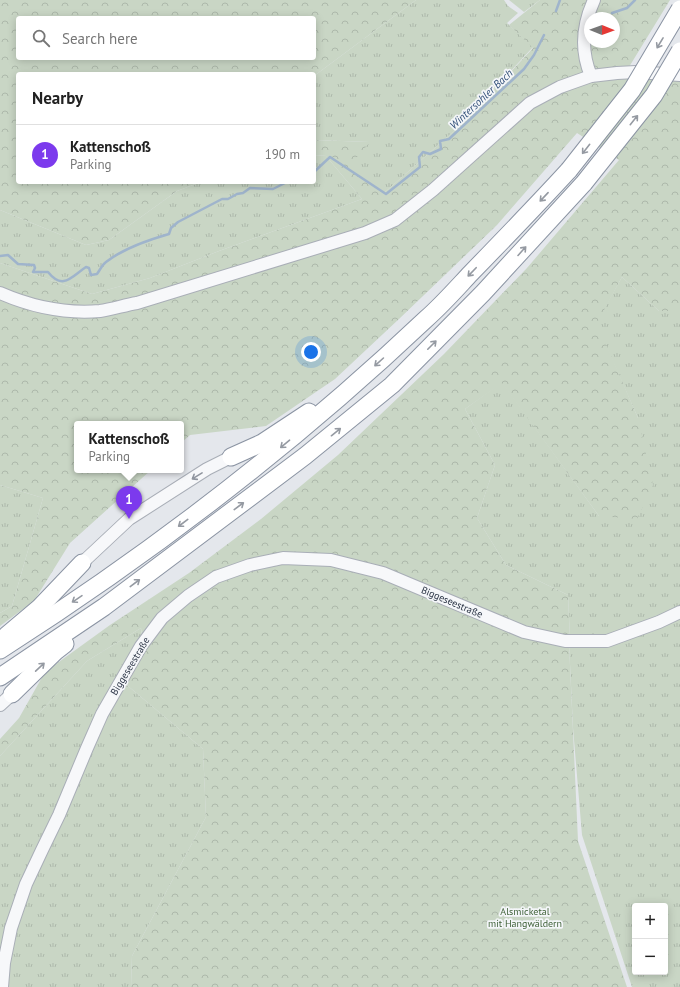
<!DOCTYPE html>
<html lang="en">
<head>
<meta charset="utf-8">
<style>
  :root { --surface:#fff; --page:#f6f6f6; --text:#222; --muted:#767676; --line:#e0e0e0; --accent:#7c3aed }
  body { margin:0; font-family:"PT Sans",sans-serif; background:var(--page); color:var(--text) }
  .controls { position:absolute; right:12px; bottom:12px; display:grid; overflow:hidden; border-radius:4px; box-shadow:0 2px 10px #0003 }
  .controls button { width:36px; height:36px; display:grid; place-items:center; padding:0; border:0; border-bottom:1px solid var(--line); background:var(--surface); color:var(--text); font:20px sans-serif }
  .compass { position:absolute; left:584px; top:12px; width:36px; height:36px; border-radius:50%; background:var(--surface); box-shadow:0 2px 10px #0003; rotate:91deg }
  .you { position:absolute; left:311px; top:352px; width:14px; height:14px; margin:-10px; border:3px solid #fff; border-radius:50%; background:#1a73e8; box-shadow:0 0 0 6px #1a73e833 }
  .badge { display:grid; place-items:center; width:26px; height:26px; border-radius:50%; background:var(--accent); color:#fff; font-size:13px; font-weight:700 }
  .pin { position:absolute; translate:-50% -33px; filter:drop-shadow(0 1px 2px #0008) }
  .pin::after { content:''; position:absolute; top:21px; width:14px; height:12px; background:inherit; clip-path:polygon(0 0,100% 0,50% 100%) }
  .popup { position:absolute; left:74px; top:421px; width:110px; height:52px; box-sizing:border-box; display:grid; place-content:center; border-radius:4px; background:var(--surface); filter:drop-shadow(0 1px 3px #0005); font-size:13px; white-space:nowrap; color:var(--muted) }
  .popup b { font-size:15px; color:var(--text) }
  .popup::after { content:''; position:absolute; left:50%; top:100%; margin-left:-8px; border:8px solid transparent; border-top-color:var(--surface) }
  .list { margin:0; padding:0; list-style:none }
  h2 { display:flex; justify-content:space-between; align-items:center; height:52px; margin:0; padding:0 16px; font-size:17px }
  h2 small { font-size:13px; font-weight:400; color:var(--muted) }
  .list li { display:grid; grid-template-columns:26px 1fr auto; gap:12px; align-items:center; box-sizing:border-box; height:60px; padding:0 16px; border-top:1px solid var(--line) }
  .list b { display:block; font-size:15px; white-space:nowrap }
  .list p { margin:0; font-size:13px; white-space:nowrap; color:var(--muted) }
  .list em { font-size:13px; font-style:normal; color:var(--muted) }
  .icon { flex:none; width:22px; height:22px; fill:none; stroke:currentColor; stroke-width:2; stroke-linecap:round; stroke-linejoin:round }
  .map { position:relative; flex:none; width:680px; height:987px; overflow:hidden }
  .search { position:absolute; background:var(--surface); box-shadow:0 2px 10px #0003; left:16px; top:16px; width:300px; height:44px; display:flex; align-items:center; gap:10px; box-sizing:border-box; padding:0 14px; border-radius:4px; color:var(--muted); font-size:15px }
  .panel { position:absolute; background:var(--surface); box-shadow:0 2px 10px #0003; left:16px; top:72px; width:300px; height:112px; border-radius:4px }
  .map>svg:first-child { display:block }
  .grass { fill:url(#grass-tufts); fill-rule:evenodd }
  .forest { fill:url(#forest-crowns); fill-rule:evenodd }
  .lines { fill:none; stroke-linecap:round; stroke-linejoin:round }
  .stream { stroke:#9fb4cc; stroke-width:2.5 }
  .minor-casing { stroke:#a9aeb7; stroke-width:14 }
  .highway-casing { stroke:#8b94a3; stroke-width:19 }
  .minor { stroke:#f7f8fa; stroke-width:12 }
  .highway { stroke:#fff; stroke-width:17 }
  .highway-bridge-casing { stroke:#8b94a3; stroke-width:19; stroke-linecap:butt }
  .highway-bridge { stroke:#fff; stroke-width:17 }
  .oneway { stroke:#959aa2 }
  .oneway2 { stroke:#9196a0 }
  .labels { text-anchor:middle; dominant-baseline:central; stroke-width:3.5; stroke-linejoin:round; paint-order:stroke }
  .street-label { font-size:10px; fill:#2b3445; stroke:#f4f6f9 }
  .park-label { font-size:10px; fill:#3f6138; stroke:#f4f6f9 }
  .water-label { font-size:11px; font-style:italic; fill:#34527a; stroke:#f4f6f9 }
</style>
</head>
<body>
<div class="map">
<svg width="680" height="987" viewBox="0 0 680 987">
  <defs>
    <pattern id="grass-tufts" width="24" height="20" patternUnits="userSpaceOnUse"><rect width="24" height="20" fill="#c9d6c5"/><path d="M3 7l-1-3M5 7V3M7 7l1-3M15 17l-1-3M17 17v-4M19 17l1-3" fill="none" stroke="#adb8ab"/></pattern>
    <pattern id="forest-crowns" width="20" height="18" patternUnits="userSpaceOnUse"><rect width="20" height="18" fill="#c9d6c5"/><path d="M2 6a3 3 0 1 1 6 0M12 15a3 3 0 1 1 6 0" fill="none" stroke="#adb8ab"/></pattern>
  </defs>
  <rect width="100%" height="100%" fill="#e4e7ec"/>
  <g class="grass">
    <path d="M416 0H504L508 6 518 13 507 23 533 47 462 124 384 193 347 168 369 142 314 140V76Z"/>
    <path d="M509 0H540L524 12Z"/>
    <path d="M314 155 326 156 362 199 219 251 150 278 92 294 0 263V210L86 245 109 240 177 191 201 182H314Z"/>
    <path d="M622 277 659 311H680V609L607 639H570L568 595 506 565 477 518 495 465 465 409 502 382 599 516 638 418 596 323Z"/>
    <path d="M0 485 43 498 12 606 0 613Z"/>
    <path d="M680 613V987H632L582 835 573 728 569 643H607ZM635 906H665V972H635Z"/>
    <path d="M141 628 142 639 40 848 0 983V756L87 661Z"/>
    <path d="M122 681 203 749 206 817 132 956 131 987H3L6 964 28 885Z"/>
  </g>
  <g class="forest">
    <path d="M0 0H416L314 76V74H18V182H201L177 191 109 240 86 245 0 210ZM18 18H314V58H18Z"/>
    <path d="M540 0H670L629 67 680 70V311H659L622 277 597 323 638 418 653 485 637 519 599 516 502 383 465 409 495 465 477 518 506 565 568 595 570 639 569 643 578 841 627 987H131L132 956 206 817 203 749 122 681 143 644 141 628 87 661 0 756V739L19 718 45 672 110 625 189 573 261 519 338 455 444 354 527 268 619 160 577 133 497 225 399 319 335 379 266 426 190 435 181 443V424H77V470H151L70 543 34 601 0 626V613L12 606 43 498 0 485V263L92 294 150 278 219 251 362 199 326 156 314 155V140L370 142 348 168 384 193 462 124 533 48 509 25ZM590 18H614V42H590Z"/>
  </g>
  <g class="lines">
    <g class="stream">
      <path d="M556 11 560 0"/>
      <path d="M612 13 627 8 635 0"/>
      <path d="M314 172 330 157 386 194 420 167 419 157 423 152 430 154 441 149 440 141 449 139 524 69 534 55 544 35"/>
      <path d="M0 256 8 255 18 264 34 265 35 268 33 272H48C63 291 72 276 86 267L89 268 91 275 97 274C100 270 102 265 106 262 124 248 148 240 169 234L171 228 178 222 222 199H228L237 194 243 193 250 188 273 189 287 182"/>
    </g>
    <defs>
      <g id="minor">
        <path d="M591 76C580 50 583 24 594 0"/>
        <path d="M0 293C32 307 65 314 100 311 113 309 125 305 137 303L365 233 395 220 433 190 530 103 560 87 591 76 617 73 636 72 680 75"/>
        <path d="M82 563 129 519 207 469 231 457"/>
        <path d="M0 705 12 694"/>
        <path d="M2 987 4 963 11 928 26 884 42 850 59 815 87 748 102 714 141 646 162 618 188 596 216 577 250 565 283 558 331 560 383 573 524 632 565 641H607L659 622 680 612"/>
      </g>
      <g id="highway">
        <path d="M231 457 262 443 309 412"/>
        <path d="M7 635 39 608 82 563"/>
        <path d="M0 650C152 553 295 443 426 319 442 305 456 289 471 273 504 239 537 205 569 170"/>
        <path d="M0 677 104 607 305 456 392 385 483 293 584 183"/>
        <path d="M12 694 56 651 65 644"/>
      </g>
    </defs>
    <use href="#minor" class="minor-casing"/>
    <use href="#highway" class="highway-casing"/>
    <use href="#minor" class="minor"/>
    <use href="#highway" class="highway"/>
    <defs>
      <g id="highway-bridge">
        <path d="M569 170 632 90 680 9"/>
        <path d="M584 183 654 95 680 51"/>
      </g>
    </defs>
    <use href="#highway-bridge" class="highway-bridge-casing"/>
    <use href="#highway-bridge" class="highway-bridge"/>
  </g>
  <defs><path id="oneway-shaft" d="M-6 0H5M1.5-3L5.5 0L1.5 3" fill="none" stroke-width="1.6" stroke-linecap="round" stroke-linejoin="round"/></defs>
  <g class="oneway">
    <use href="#oneway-shaft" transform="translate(660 43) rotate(121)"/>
    <use href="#oneway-shaft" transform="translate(634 120) rotate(-51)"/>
    <use href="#oneway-shaft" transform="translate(586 149) rotate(128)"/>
    <use href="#oneway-shaft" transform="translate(544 197) rotate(133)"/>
    <use href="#oneway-shaft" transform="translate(522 251) rotate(-48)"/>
    <use href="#oneway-shaft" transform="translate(472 272) rotate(134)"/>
    <use href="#oneway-shaft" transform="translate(432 345) rotate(-45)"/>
    <use href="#oneway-shaft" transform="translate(379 362) rotate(138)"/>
    <use href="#oneway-shaft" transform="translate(336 432) rotate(-39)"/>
    <use href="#oneway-shaft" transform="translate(285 444) rotate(140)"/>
    <use href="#oneway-shaft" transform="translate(239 506) rotate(-37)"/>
    <use href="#oneway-shaft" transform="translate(183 523) rotate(143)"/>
    <use href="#oneway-shaft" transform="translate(135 583) rotate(-37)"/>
    <use href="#oneway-shaft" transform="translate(77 599) rotate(146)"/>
    <use href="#oneway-shaft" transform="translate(40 667) rotate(-43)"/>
  </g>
  <use class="oneway2" href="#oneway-shaft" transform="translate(197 476) rotate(148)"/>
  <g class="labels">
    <g class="street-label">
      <text transform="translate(452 602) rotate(23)">Biggeseestraße</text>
      <text transform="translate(130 666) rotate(-59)">Biggeseestraße</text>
    </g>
    <g class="park-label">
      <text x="525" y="911">Alsmicketal<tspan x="525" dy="12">mit Hangwäldern</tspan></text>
    </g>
    <g class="water-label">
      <text transform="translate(481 99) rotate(-43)">Wintersohler Bach</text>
    </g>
  </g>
</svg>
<div class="controls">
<button>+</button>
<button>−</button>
</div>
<svg class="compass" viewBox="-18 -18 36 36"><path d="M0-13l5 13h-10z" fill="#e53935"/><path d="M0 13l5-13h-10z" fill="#767676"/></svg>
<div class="you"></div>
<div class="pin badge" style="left:129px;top:519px">1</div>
<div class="popup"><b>Kattenschoß</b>Parking</div>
<div class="search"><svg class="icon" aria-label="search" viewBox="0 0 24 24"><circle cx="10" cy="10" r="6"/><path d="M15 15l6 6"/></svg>Search here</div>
<section class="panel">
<h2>Nearby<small></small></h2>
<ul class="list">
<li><span class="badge">1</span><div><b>Kattenschoß</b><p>Parking</p></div><em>190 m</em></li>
</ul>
</section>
</div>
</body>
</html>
